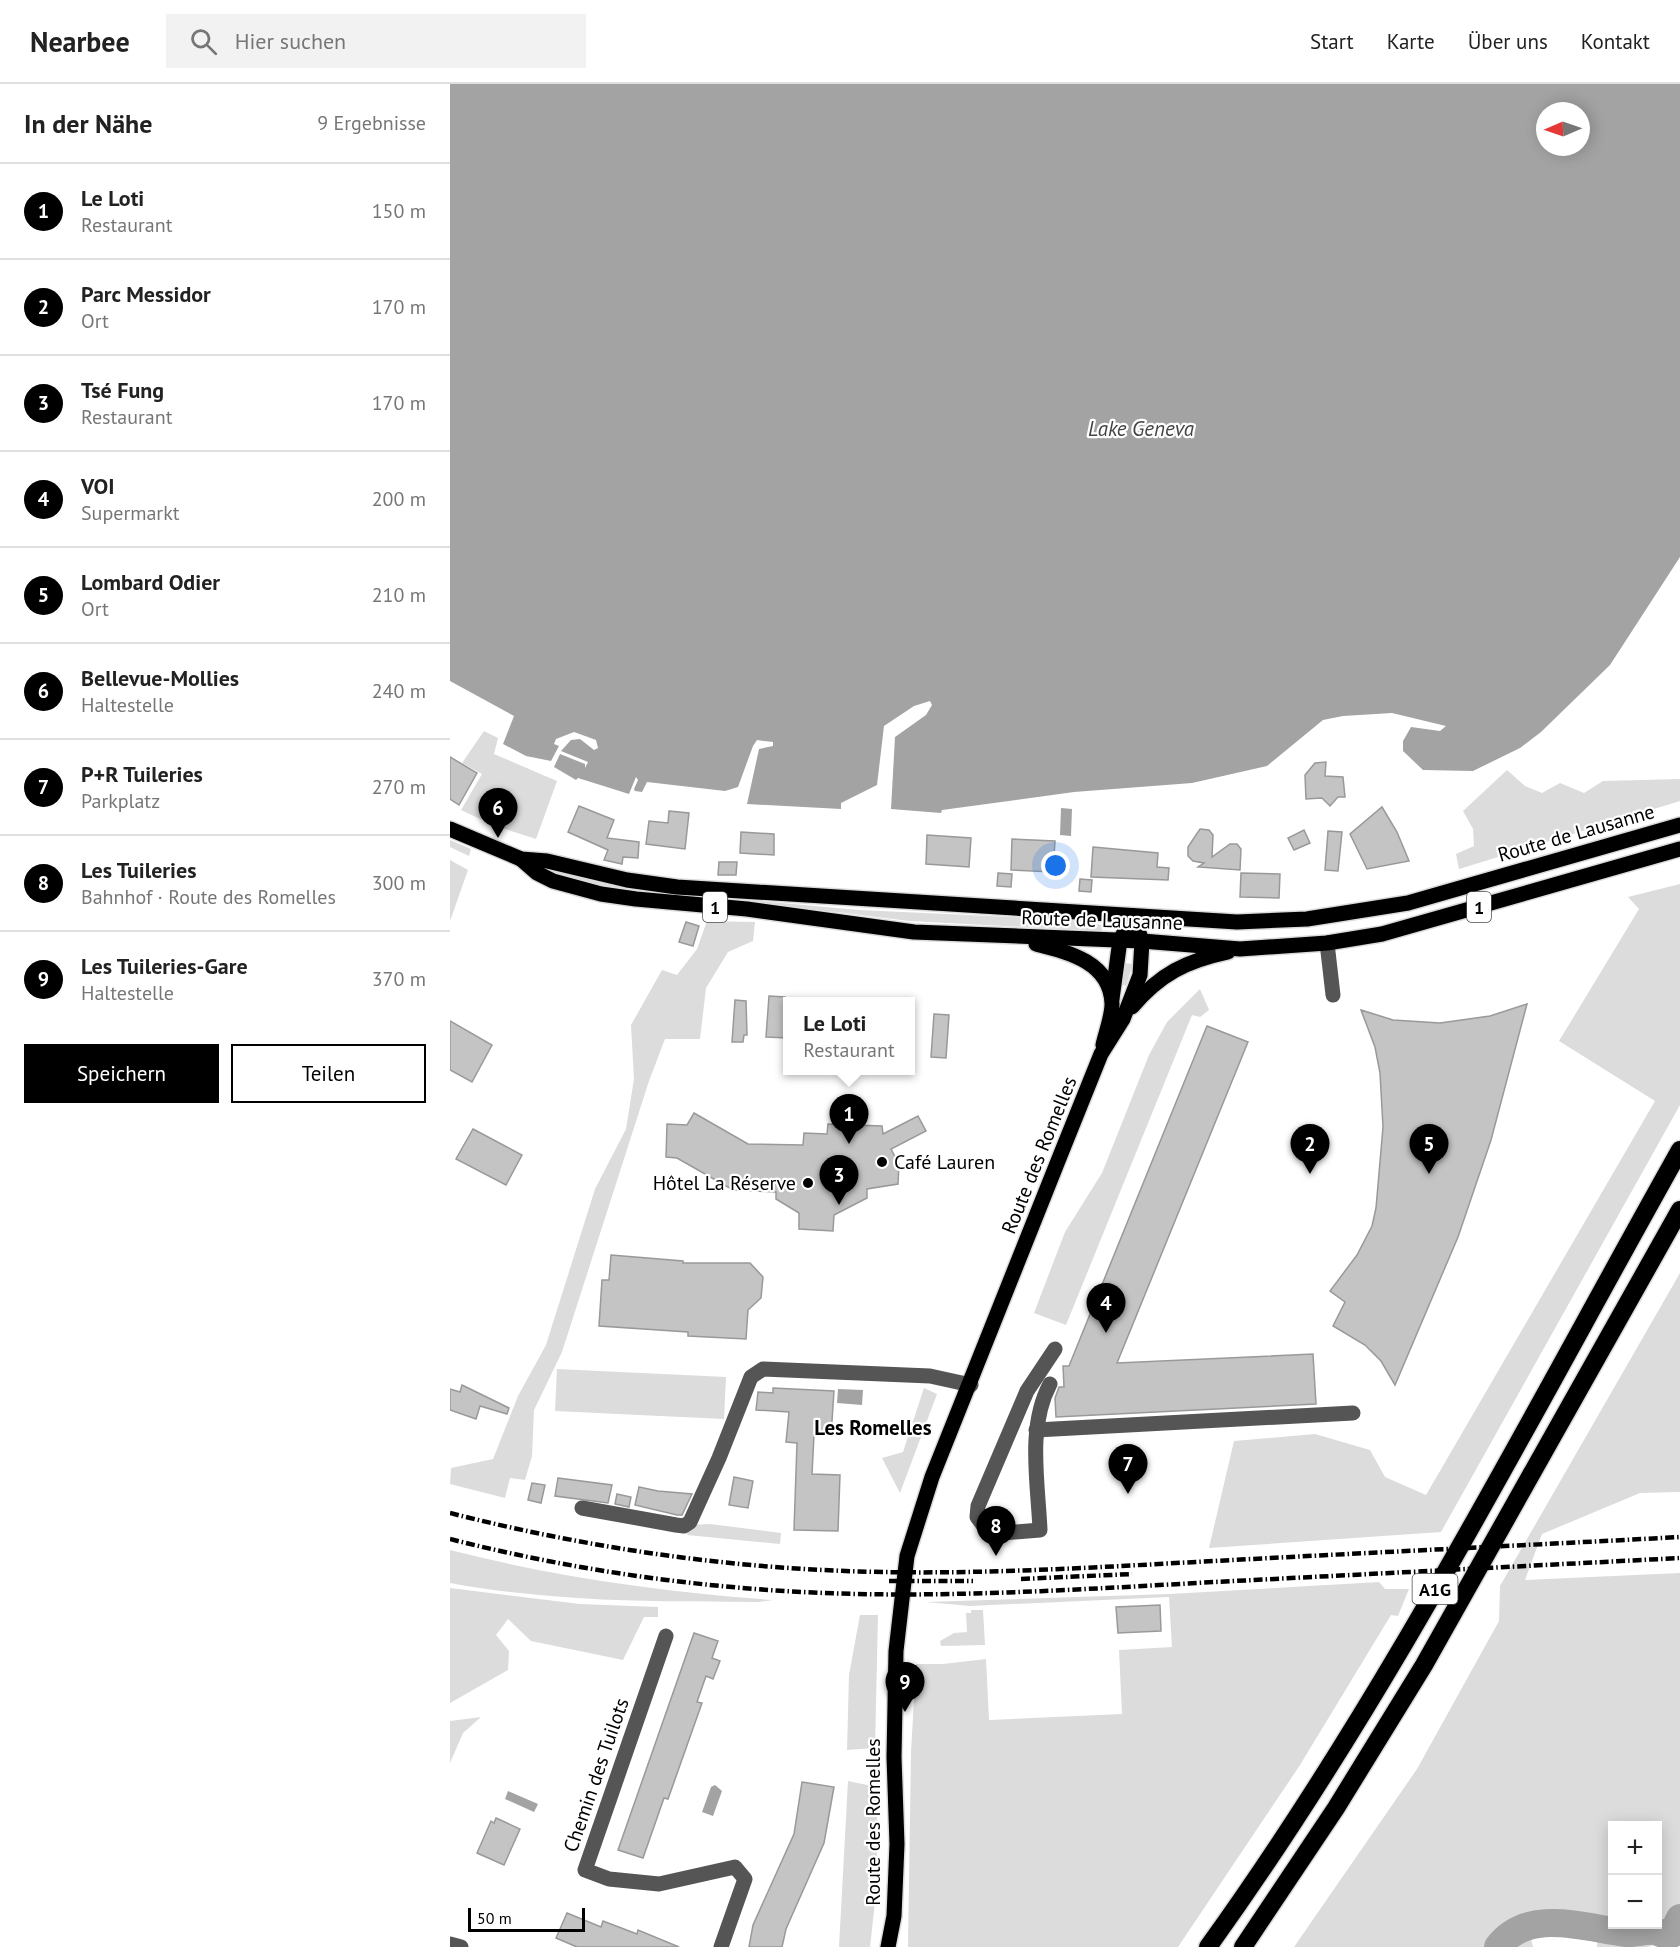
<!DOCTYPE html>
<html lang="de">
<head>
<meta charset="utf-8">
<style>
  :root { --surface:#fff; --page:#f2f2f2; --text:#222; --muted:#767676; --line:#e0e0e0; --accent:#000 }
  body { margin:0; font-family:"PT Sans",sans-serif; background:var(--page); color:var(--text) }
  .controls { position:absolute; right:18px; bottom:18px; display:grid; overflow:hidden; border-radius:0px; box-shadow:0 3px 15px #0003 }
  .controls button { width:54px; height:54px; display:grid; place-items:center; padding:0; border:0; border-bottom:2px solid var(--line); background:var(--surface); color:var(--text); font:30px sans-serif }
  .compass { position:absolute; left:1086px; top:18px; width:54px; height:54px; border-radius:50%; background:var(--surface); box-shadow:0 3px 15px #0003; rotate:268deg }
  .scale { position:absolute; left:18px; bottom:15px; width:117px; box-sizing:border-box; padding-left:6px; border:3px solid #000; border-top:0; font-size:16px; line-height:21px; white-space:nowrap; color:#000; -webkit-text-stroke:4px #fff; paint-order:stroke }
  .you { position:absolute; left:606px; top:782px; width:21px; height:21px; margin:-15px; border:4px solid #fff; border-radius:50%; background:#1a73e8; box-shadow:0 0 0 9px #1a73e833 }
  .badge { display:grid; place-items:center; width:39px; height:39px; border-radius:50%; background:var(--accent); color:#fff; font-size:20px; font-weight:700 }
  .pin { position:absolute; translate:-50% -50px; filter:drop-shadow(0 2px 3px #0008) }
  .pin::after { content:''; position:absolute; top:32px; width:21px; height:18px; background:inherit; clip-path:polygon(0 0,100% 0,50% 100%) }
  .popup { position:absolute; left:333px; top:913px; width:132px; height:78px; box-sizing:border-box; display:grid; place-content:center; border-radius:0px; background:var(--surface); filter:drop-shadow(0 2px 4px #0005); font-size:20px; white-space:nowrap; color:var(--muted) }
  .popup b { font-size:22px; color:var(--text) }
  .popup::after { content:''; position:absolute; left:50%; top:100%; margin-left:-12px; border:12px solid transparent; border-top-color:var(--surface) }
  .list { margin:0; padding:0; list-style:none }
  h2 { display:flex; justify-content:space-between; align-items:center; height:78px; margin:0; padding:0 24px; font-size:26px }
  h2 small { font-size:20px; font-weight:400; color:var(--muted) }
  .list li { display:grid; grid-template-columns:39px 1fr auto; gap:18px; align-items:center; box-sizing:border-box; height:96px; padding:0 24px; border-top:2px solid var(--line) }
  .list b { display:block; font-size:22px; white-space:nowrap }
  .list p { margin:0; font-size:20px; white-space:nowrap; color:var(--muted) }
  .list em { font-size:20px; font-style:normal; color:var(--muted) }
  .actions { display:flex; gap:12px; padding:18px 24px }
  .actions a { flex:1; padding:14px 0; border:2px solid var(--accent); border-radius:0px; text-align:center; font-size:21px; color:var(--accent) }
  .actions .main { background:var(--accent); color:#fff }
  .icon { flex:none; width:33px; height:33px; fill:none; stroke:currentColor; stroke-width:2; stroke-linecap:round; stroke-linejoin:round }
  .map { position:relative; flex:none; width:1230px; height:1863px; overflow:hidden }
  header { display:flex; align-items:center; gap:36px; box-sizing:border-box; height:84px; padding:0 30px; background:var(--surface); border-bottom:2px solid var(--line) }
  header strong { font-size:28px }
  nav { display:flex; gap:33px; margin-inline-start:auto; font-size:21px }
  .search { width:420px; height:54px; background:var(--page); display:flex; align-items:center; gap:15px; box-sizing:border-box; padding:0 21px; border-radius:0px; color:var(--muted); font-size:22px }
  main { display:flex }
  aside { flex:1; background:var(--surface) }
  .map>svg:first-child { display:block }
  .green { fill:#dcdcdc; fill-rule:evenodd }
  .water { fill:#a3a3a3; fill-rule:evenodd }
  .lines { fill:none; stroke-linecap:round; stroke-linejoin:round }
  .river { stroke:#a3a3a3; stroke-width:28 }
  .building { fill:#c4c4c4; stroke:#999; stroke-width:1.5 }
  .major-casing { stroke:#dbdbdb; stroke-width:18 }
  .highway-casing { stroke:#dbdbdb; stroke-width:21 }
  .minor { stroke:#555; stroke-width:15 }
  .major { stroke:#000; stroke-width:15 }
  .highway { stroke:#000; stroke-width:18 }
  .rail { stroke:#000; stroke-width:4.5; stroke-dasharray:9 3 1.5 3; stroke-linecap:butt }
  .poi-dot { fill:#000; stroke:#fff; stroke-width:2 }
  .labels { text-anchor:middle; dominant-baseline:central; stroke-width:4.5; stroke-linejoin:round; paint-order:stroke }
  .shield { fill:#fff; stroke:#4c4c4c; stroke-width:1.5 }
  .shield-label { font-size:18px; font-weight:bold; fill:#000 }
  .street-label { font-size:20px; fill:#000; stroke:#fff }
  .poi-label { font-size:20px; fill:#000; stroke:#fff; text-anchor:start }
  .water-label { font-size:21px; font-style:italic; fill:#444; stroke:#fff }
  .neighbourhood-label { font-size:21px; font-weight:bold; fill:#000; stroke:#fff }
</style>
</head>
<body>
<header>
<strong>Nearbee</strong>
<div class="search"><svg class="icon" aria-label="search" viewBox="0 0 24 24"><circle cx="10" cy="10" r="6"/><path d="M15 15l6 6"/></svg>Hier suchen</div>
<nav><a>Start</a><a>Karte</a><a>Über uns</a><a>Kontakt</a></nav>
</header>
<main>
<aside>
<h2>In der Nähe<small>9 Ergebnisse</small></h2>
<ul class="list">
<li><span class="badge">1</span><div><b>Le Loti</b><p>Restaurant</p></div><em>150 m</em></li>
<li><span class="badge">2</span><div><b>Parc Messidor</b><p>Ort</p></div><em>170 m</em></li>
<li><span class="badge">3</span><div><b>Tsé Fung</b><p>Restaurant</p></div><em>170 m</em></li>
<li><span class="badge">4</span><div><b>VOI</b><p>Supermarkt</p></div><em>200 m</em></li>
<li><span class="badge">5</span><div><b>Lombard Odier</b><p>Ort</p></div><em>210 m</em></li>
<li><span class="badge">6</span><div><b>Bellevue-Mollies</b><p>Haltestelle</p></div><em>240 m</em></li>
<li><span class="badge">7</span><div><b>P+R Tuileries</b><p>Parkplatz</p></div><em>270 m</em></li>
<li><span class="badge">8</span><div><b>Les Tuileries</b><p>Bahnhof · Route des Romelles</p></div><em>300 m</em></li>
<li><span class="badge">9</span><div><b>Les Tuileries-Gare</b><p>Haltestelle</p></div><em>370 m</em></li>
</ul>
<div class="actions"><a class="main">Speichern</a><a>Teilen</a></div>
</aside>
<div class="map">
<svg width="1230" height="1863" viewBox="0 0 1230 1863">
  <rect width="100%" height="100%" fill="#fff"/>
  <g class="green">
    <path d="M34 647 48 654 44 670 107 697 86 755 43 741 11 726 32 690 12 679Z"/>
    <path d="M1057 686 1075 702 1092 709 1110 699 1134 709 1153 697 1230 695V717L1009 785 1006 770 1024 762 1023 745 1013 727Z"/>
    <path d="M0 756 21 765 19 772 0 763Z"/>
    <path d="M0 776 18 786 0 837Z"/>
    <path d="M96 784 208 807 265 813 409 826 627 836 652 841V847L459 837 387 828 222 815 180 810 94 788Z"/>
    <path d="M1230 800V1021L991 1448 759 1464 784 1357 865 1350 920 1366 935 1393 976 1411 1205 1017 1109 957 1189 825 1178 813Z"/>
    <path d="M257 837 305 838 303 857 278 868 256 904 250 955H215L199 997 112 1268 84 1326 82 1372 75 1396 60 1394 55 1414 0 1400 1 1384 43 1375 68 1312 96 1261 145 1105 176 1045 184 995 181 941 212 886 227 891 247 865Z"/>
    <path d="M673 879 683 880 676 902 670 900Z"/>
    <path d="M750 905 759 926 750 933 742 931 616 1241 584 1229 615 1148 652 1089 699 971 717 938Z"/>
    <path d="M1230 1189V1408L1190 1409 1092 1450 1075 1496 1230 1489V1851L1198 1863H1147L1148 1851 1108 1844 1080 1851 1083 1863H844L967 1685 1049 1537 1050 1502ZM1162 1742H1208V1840H1162Z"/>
    <path d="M107 1285 276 1293 274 1335 105 1327Z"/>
    <path d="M474 1304 487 1310 450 1409 432 1374 453 1368Z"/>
    <path d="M260 1440 331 1449 330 1460 237 1451 240 1441Z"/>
    <path d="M0 1466C105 1493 214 1508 323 1516L309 1518C205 1518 102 1518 0 1499Z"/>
    <path d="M929 1498 935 1505H959L948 1532 941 1531 850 1681 728 1863H458L461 1668 466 1580H493L536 1575 539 1636 672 1630 669 1566 722 1563 719 1513 520 1522 476 1518 720 1510Z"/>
    <path d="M0 1504 130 1520 208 1523V1533H194L173 1576 81 1557 58 1535 46 1551 59 1567 58 1586 0 1619Z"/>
    <path d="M521 1526H533L535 1561 491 1562 490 1557 504 1549 517 1548 516 1529H521Z"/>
    <path d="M410 1531H428L425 1664 397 1666 399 1591Z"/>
    <path d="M31 1633 13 1649 0 1679V1637Z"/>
    <path d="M398 1697 427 1703V1800L420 1863H389Z"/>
  </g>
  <g class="water">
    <path d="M0 0H1230V473L1160 581 1091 648 1070 664 1023 687 973 686 953 667V657L961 643 990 647 996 642 942 629 893 632 873 636 817 682 742 699 624 708 492 726 491 729 441 725 445 653 476 631 482 621 480 617 464 622 434 642 427 701 391 719V725L297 720 309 665 323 662V658L307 656 303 662 288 703 275 707 197 698 192 708 185 707 184 705 188 696 186 693 179 710 128 694 126 696 104 683 110 670 135 680V684L138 678 111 667 121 656 130 655 144 666 148 664 146 656 124 648 106 655 104 660 109 662 101 677 76 672 53 660 64 632 0 597ZM1095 27H1131V63H1095Z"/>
    <path d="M611 724 622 725 621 752 610 751Z"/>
    <path d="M388 1305 413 1306 412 1321 387 1319Z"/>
    <path d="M265 1701 272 1707 263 1732 252 1728 261 1703Z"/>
    <path d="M58 1707 88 1720 84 1728 55 1715Z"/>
  </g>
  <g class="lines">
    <path class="river" d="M1048 1863C1078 1823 1135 1844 1176 1849 1185 1850 1195 1846 1204 1847 1212 1849 1214 1852 1222 1850L1230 1834"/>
  </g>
  <g class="building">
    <path d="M0 673 27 689 9 721 0 715Z"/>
    <path d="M876 678 875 692 893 693 895 713H888L880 722 872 714 856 715 855 691 865 679Z"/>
    <path d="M129 722 164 736 157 754 189 758 188 774 173 773 172 780 154 776 158 766 118 748Z"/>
    <path d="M932 723 947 748 959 777 917 785 900 750Z"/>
    <path d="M219 727 239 729 235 765 196 760 199 737 218 739Z"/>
    <path d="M750 745 759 746 763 751 762 773 780 760H787L791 765 790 786 748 783 754 779 743 777 738 772V763Z"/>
    <path d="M854 746 860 759 844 766 838 754Z"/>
    <path d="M878 747 892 748 888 787 875 786Z"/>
    <path d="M291 748 324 750V771L290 769Z"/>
    <path d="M477 751 521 754 519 783 476 780Z"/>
    <path d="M562 755 605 757 603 788 561 786Z"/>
    <path d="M643 763 708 769 707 783 719 784 718 796 641 793Z"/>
    <path d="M269 778H287L286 791H268Z"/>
    <path d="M548 789 562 790 561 803 547 802Z"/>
    <path d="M791 789 830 790 829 814 790 813Z"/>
    <path d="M630 795 642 796 641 808 629 807Z"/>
    <path d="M236 838 249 842 243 862 229 858Z"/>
    <path d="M319 912 335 913 338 954 316 953Z"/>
    <path d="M285 916 296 917 297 951H294L293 958H282Z"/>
    <path d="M1077 920 1041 1056 1008 1153 945 1301 931 1277 915 1261 883 1242 895 1218 880 1207 907 1171 922 1142 926 1124 933 1043 930 989 925 963 911 926 943 936 990 939 1040 932Z"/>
    <path d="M484 930 499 931 496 974 481 973Z"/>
    <path d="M0 937 42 961 22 998 0 986Z"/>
    <path d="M757 942 798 958 667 1279 863 1270 866 1320 606 1333 605 1314 609 1303H614L613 1282H619Z"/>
    <path d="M244 1029 298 1060 353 1061 354 1049 377 1050 378 1040 432 1042 433 1050 468 1032 476 1047 441 1065 449 1080 448 1100 417 1105V1114L384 1131 383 1147 349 1145V1129L326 1115V1108L283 1106 227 1074 216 1073 217 1040 237 1041Z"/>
    <path d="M23 1045 72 1071 56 1101 6 1075Z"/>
    <path d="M161 1171 233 1177V1179H300L313 1193 311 1214 298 1226 296 1255 238 1252V1248L149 1242 152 1196H159Z"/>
    <path d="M12 1301 59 1324 57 1330 30 1322 26 1335 0 1326V1305L10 1308Z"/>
    <path d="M323 1304 384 1307 381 1352 364 1351 362 1390 390 1391 388 1447 344 1446 347 1359 336 1358 339 1328 306 1326 308 1308 323 1309Z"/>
    <path d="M284 1393 303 1397 298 1424 279 1421Z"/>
    <path d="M108 1394 162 1401 158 1419 105 1412Z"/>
    <path d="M82 1399 95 1401 91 1419 78 1416Z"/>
    <path d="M189 1403 208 1407 242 1410 232 1431H227L185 1421Z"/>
    <path d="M167 1410 181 1413 179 1423 165 1420Z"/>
    <path d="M710 1521 711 1547 668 1549 666 1523Z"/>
    <path d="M244 1549 268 1557 262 1574 270 1577 263 1595 256 1592 247 1618 252 1619 218 1715 214 1714 193 1774 168 1766Z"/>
    <path d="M352 1698 384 1703 374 1759 336 1845 332 1863H299L303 1841 344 1750Z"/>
    <path d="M46 1734 70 1745 54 1781 27 1769 41 1737 44 1739Z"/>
    <path d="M117 1829 151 1843 153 1837 187 1850 188 1846 229 1863H127L106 1854Z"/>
  </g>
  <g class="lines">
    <defs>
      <g id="major">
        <path d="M0 745 71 775 97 777 177 796 227 803 787 838 857 835 958 819 1230 741"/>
        <path d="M71 775 87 789 103 797 151 810 186 815 297 825 464 848 692 857 790 865 877 859 932 850 1230 765"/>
        <path d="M586 860C618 868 661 878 662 920 662 932 656 948 653 961"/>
        <path d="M662 915 670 856 683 832"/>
        <path d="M682 923C710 890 736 877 778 868"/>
        <path d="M438 1863 444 1832 447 1760 444 1673 446 1567 457 1472 482 1393 610 1072 651 970 673 935 690 891 692 857 683 832"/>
      </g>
      <g id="highway">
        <path d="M758 1863C939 1612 1079 1335 1230 1066"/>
        <path d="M793 1863 886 1724 974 1581 1230 1126"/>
      </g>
    </defs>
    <use href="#major" class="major-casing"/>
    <use href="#highway" class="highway-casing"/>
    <g class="minor">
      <path d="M877 859 883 911"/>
      <path d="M600 1300C577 1343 588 1398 590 1446L540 1450 527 1433 528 1422 577 1307 605 1265"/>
      <path d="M586 1346 903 1329"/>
      <path d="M132 1424 226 1441 234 1442 240 1438 269 1374 301 1293 313 1285 480 1292 521 1301"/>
      <path d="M216 1552 135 1786 159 1795 209 1800 285 1783 295 1795 271 1863"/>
      <path d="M0 1860 11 1863"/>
    </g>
    <use href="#major" class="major"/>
    <use href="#highway" class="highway"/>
    <g class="rail">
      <path d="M0 1429C122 1460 248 1480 374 1486 510 1493 647 1483 783 1476 932 1468 1081 1461 1230 1453"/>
      <path d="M0 1455C122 1486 248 1504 374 1509 504 1514 635 1505 765 1498 920 1490 1075 1482 1230 1474"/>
      <path d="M571 1495 682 1490"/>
      <path d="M439 1497H523"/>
    </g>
  </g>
  <g class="poi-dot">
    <circle cx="432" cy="1078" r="6"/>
    <circle cx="358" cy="1099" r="6"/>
  </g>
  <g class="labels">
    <g class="shield">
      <rect x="253" y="808" width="24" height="30" rx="4.5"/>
      <rect x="1017" y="808" width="24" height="30" rx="4.5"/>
      <rect x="962.5" y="1490" width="45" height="30" rx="4.5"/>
    </g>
    <g class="shield-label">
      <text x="265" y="823">1</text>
      <text x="1029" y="823">1</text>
      <text x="985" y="1505">A1G</text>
    </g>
    <g class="street-label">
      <text transform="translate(1126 749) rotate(-16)">Route de Lausanne</text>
      <text transform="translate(652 836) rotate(2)">Route de Lausanne</text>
      <text transform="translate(589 1071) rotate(-68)">Route des Romelles</text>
      <text transform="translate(146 1691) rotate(-71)">Chemin des Tuilots</text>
      <text transform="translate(423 1738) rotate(-90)">Route des Romelles</text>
    </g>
    <g class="poi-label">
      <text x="444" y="1078">Café Lauren</text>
      <text x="346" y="1099" text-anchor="end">Hôtel La Réserve</text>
    </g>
    <g class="water-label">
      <text x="691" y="344">Lake Geneva</text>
    </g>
    <g class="neighbourhood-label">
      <text x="423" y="1343">Les Romelles</text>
    </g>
  </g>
</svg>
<div class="controls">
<button>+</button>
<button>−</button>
</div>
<svg class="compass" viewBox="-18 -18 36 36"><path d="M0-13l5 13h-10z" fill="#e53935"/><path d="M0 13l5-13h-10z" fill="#767676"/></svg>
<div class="scale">50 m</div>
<div class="you"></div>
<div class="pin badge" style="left:399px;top:1060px">1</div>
<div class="popup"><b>Le Loti</b>Restaurant</div>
<div class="pin badge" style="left:860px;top:1090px">2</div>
<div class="pin badge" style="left:389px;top:1121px">3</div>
<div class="pin badge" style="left:656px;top:1249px">4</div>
<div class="pin badge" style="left:979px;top:1090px">5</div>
<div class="pin badge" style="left:48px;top:754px">6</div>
<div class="pin badge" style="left:678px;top:1410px">7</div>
<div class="pin badge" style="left:546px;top:1472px">8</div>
<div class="pin badge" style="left:455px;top:1628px">9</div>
</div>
</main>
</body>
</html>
